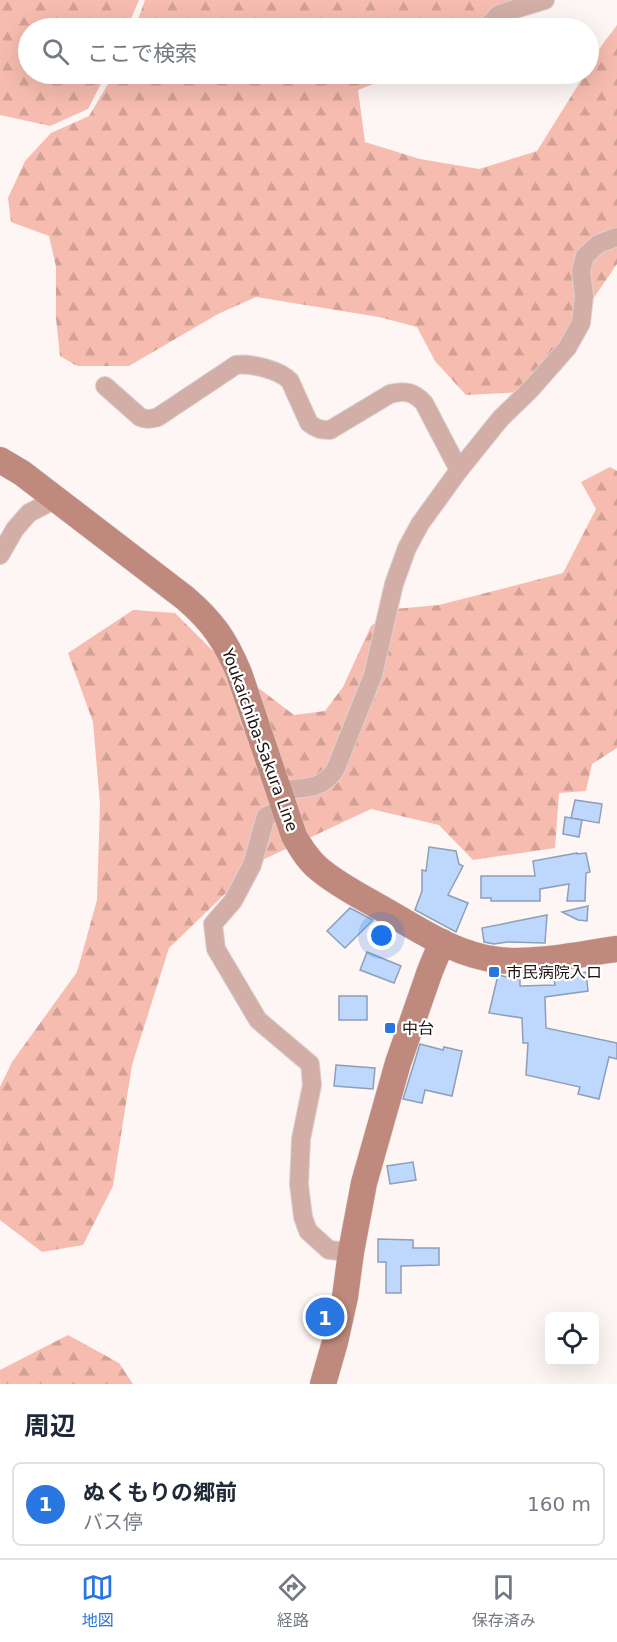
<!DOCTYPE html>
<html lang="ja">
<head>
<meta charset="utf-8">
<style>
  :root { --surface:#fff; --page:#f6f6f7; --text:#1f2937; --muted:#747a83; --line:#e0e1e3; --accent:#2a76e1 }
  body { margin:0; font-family:"DejaVu Sans","Noto Sans JP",sans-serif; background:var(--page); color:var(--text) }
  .controls { position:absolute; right:18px; bottom:18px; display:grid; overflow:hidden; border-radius:9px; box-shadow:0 6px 24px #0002 }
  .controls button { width:54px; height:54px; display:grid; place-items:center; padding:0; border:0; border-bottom:2px solid var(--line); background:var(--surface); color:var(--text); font:30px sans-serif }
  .you { position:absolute; left:382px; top:936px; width:21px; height:21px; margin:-15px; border:4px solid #fff; border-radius:50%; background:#1a73e8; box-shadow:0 0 0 9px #1a73e833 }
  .badge { display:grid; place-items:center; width:39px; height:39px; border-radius:50%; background:var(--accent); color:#fff; font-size:20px; font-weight:700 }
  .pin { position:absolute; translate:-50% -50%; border:3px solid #fff; box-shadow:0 2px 6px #0006 }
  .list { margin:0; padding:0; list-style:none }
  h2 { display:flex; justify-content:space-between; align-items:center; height:78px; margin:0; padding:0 24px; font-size:26px }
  h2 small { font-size:20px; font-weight:400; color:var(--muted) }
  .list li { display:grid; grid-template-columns:39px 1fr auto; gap:18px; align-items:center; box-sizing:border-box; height:84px; margin:0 12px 12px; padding:0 12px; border:2px solid var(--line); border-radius:9px }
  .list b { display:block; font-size:22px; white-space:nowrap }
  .list p { margin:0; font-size:20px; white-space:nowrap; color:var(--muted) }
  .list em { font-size:20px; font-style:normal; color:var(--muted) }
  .icon { flex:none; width:33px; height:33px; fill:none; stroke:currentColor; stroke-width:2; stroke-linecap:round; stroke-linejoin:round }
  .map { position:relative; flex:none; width:617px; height:1384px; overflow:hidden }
  .search { position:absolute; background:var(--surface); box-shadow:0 6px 24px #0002; left:18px; right:18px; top:18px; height:66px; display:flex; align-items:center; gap:15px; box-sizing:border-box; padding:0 21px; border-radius:33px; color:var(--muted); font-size:22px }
  .sheet { height:174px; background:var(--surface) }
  nav { display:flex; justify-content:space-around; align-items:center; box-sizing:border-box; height:84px; border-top:2px solid var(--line); background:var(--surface); font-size:16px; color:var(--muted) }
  nav a { display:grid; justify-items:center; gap:3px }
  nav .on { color:var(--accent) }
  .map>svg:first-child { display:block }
  .forest { fill:url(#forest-firs) }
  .building { fill:#bdd7fd; stroke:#8e9fb8; stroke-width:1.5 }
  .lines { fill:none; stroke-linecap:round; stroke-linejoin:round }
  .street-casing { stroke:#dad2d1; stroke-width:20 }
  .secondary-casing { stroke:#dad2d1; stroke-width:27 }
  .street { stroke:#d3aea6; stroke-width:18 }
  .secondary { stroke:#bf897d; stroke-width:26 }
  .poi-dot { fill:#2a76e1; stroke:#fff; stroke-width:2 }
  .labels { text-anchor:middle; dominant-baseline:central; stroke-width:4.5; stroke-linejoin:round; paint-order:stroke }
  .street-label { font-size:16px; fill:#1f1311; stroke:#fff }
  .poi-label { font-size:16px; fill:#1f1311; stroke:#fff; text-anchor:start }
</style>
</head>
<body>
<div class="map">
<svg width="617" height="1384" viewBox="0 0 617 1384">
  <defs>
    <pattern id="forest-firs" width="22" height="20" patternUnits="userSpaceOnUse" patternTransform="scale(1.5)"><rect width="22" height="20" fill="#f6bcaf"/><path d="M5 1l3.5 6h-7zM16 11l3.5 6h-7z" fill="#d2a196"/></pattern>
  </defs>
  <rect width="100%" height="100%" fill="#fef6f5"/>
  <g class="forest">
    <path d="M0 0H139L127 28H28V74H106L88 109 50 126 0 115Z"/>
    <path d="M145 0H515L503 28H135Z"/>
    <path d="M617 25V264L563 343 524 392 466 395 435 361 417 327 379 317 256 297 218 314 129 366H77L60 356 56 318V267L49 236 11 222 8 198 25 161 51 133 89 116 114 74H399L358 90 365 142 420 159 479 169 537 151 585 74H588C589 59 608 38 617 25Z"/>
    <path d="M610 467 617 471V748L592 764 586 791 559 793 555 848 473 860 439 825 371 809 258 862 169 948 132 1065 113 1186 83 1245 42 1252 0 1220V1087L12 1062 77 972 97 900 100 804 93 722 68 653 133 610 175 613 223 661 294 715 325 711 343 687 371 626 395 609 439 605 563 573 596 509 581 482Z"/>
    <path d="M68 1335 119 1363 133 1384H0V1370Z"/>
  </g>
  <g class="building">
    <path d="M575 800 602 804 599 823 571 818Z"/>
    <path d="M565 817 582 820 579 837 563 834Z"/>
    <path d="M429 847 456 851 459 864 463 866 448 895 468 903 456 932 415 910 422 891V870L426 871Z"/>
    <path d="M577 853V854L586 853 590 872 586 873 585 901H567L569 884 540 889V901H491V898H481V876H535L533 861Z"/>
    <path d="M588 906 587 921 578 920 562 912Z"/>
    <path d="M350 908 373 920 345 948 327 931Z"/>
    <path d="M547 915 545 943 507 942 494 944 484 942 482 928Z"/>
    <path d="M367 952 401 966 394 983 360 970Z"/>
    <path d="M566 972 567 975 586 972 588 991 545 997 546 1028 617 1043V1059L609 1057 599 1099 578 1094 580 1087 526 1075 528 1043H523L522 1018 489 1013 498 975 520 980V986L555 985 553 974Z"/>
    <rect x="339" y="996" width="28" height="24"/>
    <path d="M420 1044 443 1050 444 1047 462 1051 452 1096 425 1090 422 1103 403 1099Z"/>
    <path d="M336 1065 375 1068 373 1089 334 1086Z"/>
    <path d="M413 1162 416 1180 390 1184 387 1166Z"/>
    <path d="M378 1239 413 1240V1248H439V1265L401 1266V1293H386V1262H378Z"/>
  </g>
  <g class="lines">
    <defs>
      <g id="street">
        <path d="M486 28 499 14 545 0"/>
        <path d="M105 386 140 417C147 420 151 419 158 417L236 365C251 363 280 370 290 381L309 423C316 429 321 430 330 430L390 394C405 390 414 392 424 403L459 470"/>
        <path d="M0 555 15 529 29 513 56 499"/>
        <path d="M278 790C302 788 323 791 336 768L373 675 394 584 407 548 420 524 459 470 501 418 530 390 567 348 581 323 584 296 581 271 585 256 598 244 617 237"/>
        <path d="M285 808 266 816 252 865 233 901 213 924 216 949 258 1020 310 1064 312 1085 301 1139 299 1184 303 1217 308 1231 329 1250 351 1252"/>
      </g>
      <g id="secondary">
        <path d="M0 460 22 473 185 598C213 622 225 640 239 673L294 836C301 848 308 860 319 869 338 885 360 896 381 908 418 929 455 955 498 960 537 964 579 954 617 949"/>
        <path d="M323 1384 335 1342 345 1297 351 1252 364 1183 398 1063 430 971 442 942"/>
      </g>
    </defs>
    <use href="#street" class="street-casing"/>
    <use href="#secondary" class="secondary-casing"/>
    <use href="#street" class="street"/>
    <use href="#secondary" class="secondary"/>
  </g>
  <g class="poi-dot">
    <rect x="488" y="966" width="12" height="12" rx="3"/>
    <rect x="384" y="1022" width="12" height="12" rx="3"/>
  </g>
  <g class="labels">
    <g class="street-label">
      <text transform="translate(260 740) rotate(70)">Youkaichiba-Sakura Line</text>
    </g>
    <g class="poi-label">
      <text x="506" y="972">市民病院入ロ</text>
      <text x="402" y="1028">中台</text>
    </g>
  </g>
</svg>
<div class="controls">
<button><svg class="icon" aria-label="locate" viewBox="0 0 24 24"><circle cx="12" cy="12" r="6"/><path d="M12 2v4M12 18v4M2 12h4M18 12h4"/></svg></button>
</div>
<div class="you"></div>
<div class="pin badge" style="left:325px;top:1317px">1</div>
<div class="search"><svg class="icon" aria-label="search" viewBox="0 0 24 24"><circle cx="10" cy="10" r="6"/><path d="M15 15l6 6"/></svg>ここで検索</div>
</div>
<section class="sheet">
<h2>周辺<small></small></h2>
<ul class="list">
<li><span class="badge">1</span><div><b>ぬくもりの郷前</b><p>バス停</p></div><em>160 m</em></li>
</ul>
</section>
<nav>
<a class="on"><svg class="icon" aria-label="map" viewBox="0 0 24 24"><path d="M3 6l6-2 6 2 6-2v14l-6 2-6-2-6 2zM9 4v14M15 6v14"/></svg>地図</a>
<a><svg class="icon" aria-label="directions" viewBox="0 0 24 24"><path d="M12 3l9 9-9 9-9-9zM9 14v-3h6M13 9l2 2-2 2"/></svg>経路</a>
<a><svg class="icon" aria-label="saved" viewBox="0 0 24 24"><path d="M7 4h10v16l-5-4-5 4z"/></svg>保存済み</a>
</nav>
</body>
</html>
